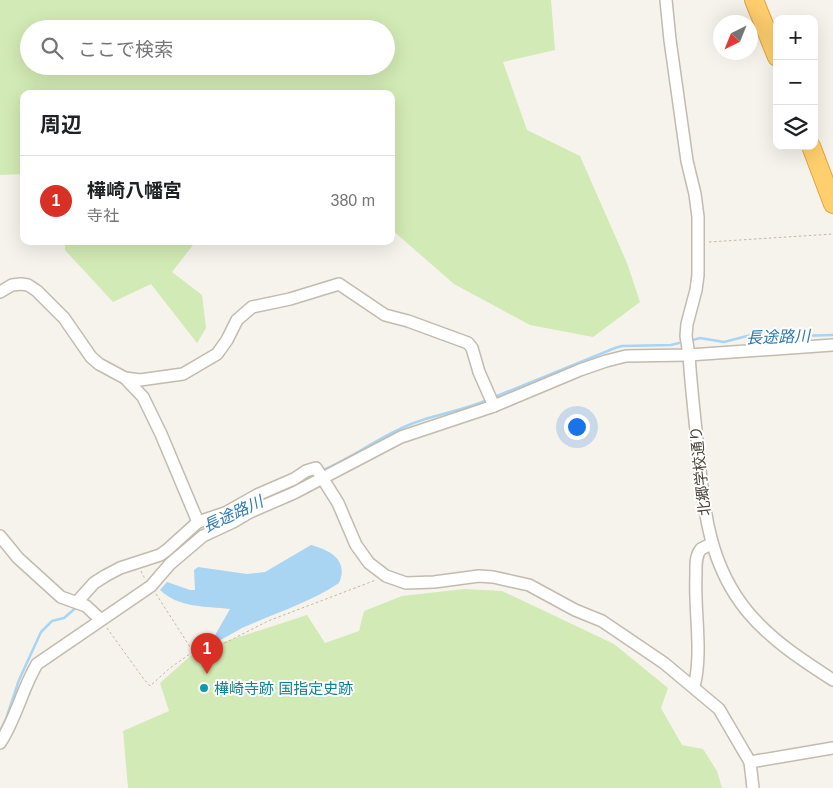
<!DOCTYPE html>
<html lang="ja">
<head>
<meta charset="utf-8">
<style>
  :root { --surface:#fff; --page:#f6f6f6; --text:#202124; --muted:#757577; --line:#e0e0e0; --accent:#d93025 }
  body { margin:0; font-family:Helvetica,"Noto Sans JP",sans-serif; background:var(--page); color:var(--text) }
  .controls { position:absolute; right:15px; top:15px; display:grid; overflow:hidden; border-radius:10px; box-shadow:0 5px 20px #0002 }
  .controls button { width:45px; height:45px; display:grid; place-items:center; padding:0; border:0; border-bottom:1px solid var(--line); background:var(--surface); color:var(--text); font:25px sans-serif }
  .compass { position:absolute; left:713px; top:15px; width:45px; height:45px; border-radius:50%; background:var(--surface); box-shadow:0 5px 20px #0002; rotate:223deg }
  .you { position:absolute; left:576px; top:426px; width:18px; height:18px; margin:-12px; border:4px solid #fff; border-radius:50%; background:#1a73e8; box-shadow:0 0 0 8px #1a73e833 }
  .badge { display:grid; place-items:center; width:32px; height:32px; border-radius:50%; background:var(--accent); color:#fff; font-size:16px; font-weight:700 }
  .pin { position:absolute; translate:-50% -41px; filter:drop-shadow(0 1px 2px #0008) }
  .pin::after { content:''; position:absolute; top:26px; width:18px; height:15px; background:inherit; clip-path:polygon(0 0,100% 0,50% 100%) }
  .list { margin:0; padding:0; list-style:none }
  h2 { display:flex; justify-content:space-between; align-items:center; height:65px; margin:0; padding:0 20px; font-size:21px }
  h2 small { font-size:16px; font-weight:400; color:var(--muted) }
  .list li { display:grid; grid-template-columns:32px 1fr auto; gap:15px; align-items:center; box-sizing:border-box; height:90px; padding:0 20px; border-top:1px solid var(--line) }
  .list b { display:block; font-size:19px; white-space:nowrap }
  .list p { margin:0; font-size:16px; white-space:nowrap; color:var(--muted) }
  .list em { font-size:16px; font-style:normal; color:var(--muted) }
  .icon { flex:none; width:28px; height:28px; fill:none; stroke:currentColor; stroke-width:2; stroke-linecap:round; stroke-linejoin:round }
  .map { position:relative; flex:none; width:833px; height:788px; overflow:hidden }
  .search { position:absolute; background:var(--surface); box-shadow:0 5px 20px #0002; left:20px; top:20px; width:375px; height:55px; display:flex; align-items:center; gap:12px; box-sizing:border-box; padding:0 18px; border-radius:28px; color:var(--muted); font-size:19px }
  .panel { position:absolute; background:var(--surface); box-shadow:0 5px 20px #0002; left:20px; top:90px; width:375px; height:155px; border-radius:10px }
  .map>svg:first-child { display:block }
  .green { fill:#d2eab5; fill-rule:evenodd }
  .water { fill:#a9d4f2 }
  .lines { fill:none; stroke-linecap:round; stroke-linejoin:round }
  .stream { stroke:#a9d4f2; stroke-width:2.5 }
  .minor-casing { stroke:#c2bbae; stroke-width:14 }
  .highway-casing { stroke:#e0a43c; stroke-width:20 }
  .path { stroke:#c4b79f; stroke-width:1; stroke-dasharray:2.5 2.5; stroke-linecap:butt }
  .minor { stroke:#fff; stroke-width:11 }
  .highway { stroke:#ffcf6e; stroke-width:18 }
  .culture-dot { fill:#0f9aa8; stroke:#fff; stroke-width:2 }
  .labels { text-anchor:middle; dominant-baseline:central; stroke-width:4; stroke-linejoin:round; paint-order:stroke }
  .street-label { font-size:15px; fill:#4b4439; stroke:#fff }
  .culture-label { font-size:15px; fill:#0d838f; stroke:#fff; text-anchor:start }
  .water-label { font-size:16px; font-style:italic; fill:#2e7ab2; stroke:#fff }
</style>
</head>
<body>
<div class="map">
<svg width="833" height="788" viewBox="0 0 833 788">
  <rect width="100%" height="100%" fill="#f6f3ec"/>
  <g class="green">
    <path d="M0 0H551L555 50 503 62 527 130 580 156 627 263 640 302 593 337 530 325 454 284 391 229V94H24V174L0 175ZM29 29H386V66H29Z"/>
    <path d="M65 241H196L172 272 202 295 206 328 197 343 151 284 113 302 65 250Z"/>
    <path d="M464 589 502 591 614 644 668 688 661 708 682 745 703 749 717 771 722 788H128L123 731 169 711 160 683 196 651 307 615 325 643 359 631 364 611 402 596Z"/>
  </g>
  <path class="water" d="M311 545C330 550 349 560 339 583 309 603 275 613 242 628 232 633 225 639 214 642V637L230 609C205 606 179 608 160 590L167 582 190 590H195L194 570 198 567 247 574 265 572Z"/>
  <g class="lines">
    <g class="stream">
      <path d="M693 340 700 338 724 342 751 335 774 338 795 336 833 335"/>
      <path d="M497 396 615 348 622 346 671 345 679 343"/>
      <path d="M321 471C350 459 375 440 404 427 429 415 459 412 485 401"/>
      <path d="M301 481 311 475"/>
      <path d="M253 503 294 485"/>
      <path d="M198 530 201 527 222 520"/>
      <path d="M161 560 168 558 193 534"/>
      <path d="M0 731 6 719 19 680 41 632 52 621 64 618 78 606"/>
    </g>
    <defs>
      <g id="minor">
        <path d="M0 292 12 285 21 284 28 285 37 291 64 318 91 357 99 364 125 378 143 397 161 434 198 522"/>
        <path d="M833 345 689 355C691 387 695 419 698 450 704 509 708 563 747 611 771 640 802 660 833 680"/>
        <path d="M125 378 140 380 183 374 217 354 227 340 237 320 252 307 290 299 339 284 385 315 408 321 468 343 472 348 479 372 494 406"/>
        <path d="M0 536 18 558 61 597 86 606 100 619"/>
        <path d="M77 602 94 583 105 576 120 568 160 555 167 550 198 522 225 513 257 495 294 479 306 471 316 468 338 503 356 545 369 563 386 576 406 583 434 582 479 576 493 577 529 585 575 610 602 621 664 663 719 709 750 762 753 788"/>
        <path d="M694 687C703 651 694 612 696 575 696 566 695 556 701 549L711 544"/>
        <path d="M0 743C16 719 22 689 37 664L151 586 170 564 203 536 233 522 250 512 294 493 401 437 494 406 580 370 606 361 626 356 689 355 686 336 687 324 696 290 698 275V217L695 194 687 161 670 40 666 0"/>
        <path d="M750 762 833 748"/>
      </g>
      <g id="highway">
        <path d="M754 0 777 57"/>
        <path d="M811 146 833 204"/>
      </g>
    </defs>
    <use href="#minor" class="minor-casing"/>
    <use href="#highway" class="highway-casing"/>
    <g class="path">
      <path d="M709 242 833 234"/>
      <path d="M141 571 145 579"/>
      <path d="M156 594 203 667"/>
      <path d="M107 628 143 678 150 686 170 668 194 651 227 642 268 621 376 580"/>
    </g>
    <use href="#minor" class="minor"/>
    <use href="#highway" class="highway"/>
  </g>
  <circle class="culture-dot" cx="204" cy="688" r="5"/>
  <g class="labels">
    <g class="street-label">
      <text transform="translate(700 471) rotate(-96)">北郷学校通り</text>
    </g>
    <g class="culture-label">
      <text x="214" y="688">樺崎寺跡 国指定史跡</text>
    </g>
    <g class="water-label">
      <text transform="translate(778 337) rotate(-2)">長途路川</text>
      <text transform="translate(233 514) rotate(-25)">長途路川</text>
    </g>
  </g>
</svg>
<div class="controls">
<button>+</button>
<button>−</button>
<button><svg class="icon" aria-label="layers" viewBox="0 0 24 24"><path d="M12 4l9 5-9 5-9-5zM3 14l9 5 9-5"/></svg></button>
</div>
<svg class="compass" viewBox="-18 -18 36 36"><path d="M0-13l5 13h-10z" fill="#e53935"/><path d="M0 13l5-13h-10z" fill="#757577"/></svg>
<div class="you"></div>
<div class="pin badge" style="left:207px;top:674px">1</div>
<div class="search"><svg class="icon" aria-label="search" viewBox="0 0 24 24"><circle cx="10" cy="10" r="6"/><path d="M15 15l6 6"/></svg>ここで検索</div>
<section class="panel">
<h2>周辺<small></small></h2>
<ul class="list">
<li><span class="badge">1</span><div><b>樺崎八幡宮</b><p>寺社</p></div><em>380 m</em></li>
</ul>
</section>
</div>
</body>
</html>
